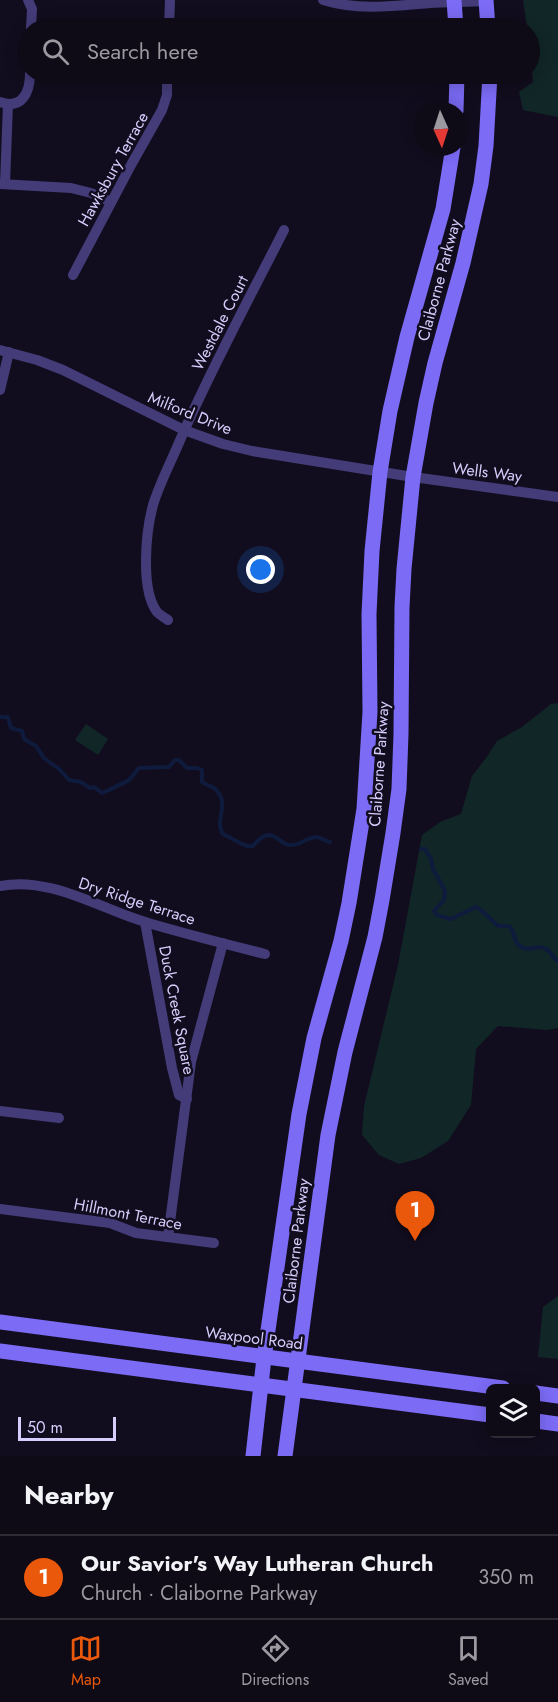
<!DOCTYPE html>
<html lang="en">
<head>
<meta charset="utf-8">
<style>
  :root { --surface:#0e0a16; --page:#1c1823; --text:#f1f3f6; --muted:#9b9aa1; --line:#2e2b35; --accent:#ea580c }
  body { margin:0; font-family:Jost,sans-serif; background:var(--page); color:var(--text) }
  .controls { position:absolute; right:18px; bottom:18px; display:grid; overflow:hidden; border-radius:9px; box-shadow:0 3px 15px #0003 }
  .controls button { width:54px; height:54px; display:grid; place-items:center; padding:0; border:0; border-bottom:2px solid var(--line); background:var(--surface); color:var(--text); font:30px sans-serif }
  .compass { position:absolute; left:414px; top:102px; width:54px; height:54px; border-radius:50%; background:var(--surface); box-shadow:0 3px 15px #0003; rotate:177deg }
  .scale { position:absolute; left:18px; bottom:15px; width:98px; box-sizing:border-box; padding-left:6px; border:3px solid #d7cdfc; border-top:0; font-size:16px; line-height:21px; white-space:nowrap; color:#d7cdfc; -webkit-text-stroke:4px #120d1e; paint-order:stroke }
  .you { position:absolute; left:261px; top:570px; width:21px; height:21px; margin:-15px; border:4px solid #fff; border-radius:50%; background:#1a73e8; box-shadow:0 0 0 9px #1a73e833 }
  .badge { display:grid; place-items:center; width:39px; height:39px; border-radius:50%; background:var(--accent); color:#fff; font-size:20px; font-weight:700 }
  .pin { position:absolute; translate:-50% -50px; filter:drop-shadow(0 2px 3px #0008) }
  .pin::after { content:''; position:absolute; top:32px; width:21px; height:18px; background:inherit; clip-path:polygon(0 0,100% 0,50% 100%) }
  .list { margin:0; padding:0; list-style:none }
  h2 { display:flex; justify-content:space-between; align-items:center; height:78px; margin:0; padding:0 24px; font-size:26px }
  h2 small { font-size:20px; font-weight:400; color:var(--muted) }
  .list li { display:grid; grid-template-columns:39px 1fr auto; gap:18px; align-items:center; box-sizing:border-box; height:84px; padding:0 24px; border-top:2px solid var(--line) }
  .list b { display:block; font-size:22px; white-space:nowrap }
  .list p { margin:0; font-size:20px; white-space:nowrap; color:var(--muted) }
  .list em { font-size:20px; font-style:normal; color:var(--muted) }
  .icon { flex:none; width:33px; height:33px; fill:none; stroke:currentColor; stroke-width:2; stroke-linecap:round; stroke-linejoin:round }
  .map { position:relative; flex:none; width:558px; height:1456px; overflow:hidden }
  .search { position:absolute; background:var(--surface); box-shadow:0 3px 15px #0003; left:18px; right:18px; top:18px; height:66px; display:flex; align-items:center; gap:15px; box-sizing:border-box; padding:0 21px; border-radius:33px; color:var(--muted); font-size:22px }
  .sheet { height:162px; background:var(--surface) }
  nav { display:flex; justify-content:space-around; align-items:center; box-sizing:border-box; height:84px; border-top:2px solid var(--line); background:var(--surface); font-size:16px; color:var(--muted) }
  nav a { display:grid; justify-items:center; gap:3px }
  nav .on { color:var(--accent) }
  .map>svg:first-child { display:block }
  .green { fill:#112627 }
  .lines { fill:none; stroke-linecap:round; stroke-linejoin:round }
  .stream { stroke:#0e1b3c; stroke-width:4 }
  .street { stroke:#433c79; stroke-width:10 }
  .secondary { stroke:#7b6bf5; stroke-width:15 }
  .labels { text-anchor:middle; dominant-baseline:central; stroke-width:5; stroke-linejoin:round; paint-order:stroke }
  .street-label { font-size:16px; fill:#d7cdfc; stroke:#120d1e }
</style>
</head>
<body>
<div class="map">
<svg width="558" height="1456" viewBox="0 0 558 1456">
  <rect width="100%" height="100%" fill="#120d1e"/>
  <g class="green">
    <path d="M523 0H558V117L523 110 519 92 533 82 530 53V28H527Z"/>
    <path d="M558 703V1028L547 1030 498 1026 476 1049 471 1105 448 1141 421 1158 399 1164 379 1155 362 1135 364 1106 398 965 422 835 440 822 461 814 472 776 486 758 497 741 522 727 551 704Z"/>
    <path d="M86 724 108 739 98 755 75 740Z"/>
    <path d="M558 1296V1359L538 1357 543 1307Z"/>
  </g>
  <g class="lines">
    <g class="stream">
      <path d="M0 717H8L11 728 22 731 24 739 36 746 44 758 59 769 69 780 81 782 90 788 94 787 102 793C105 792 126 782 129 780 133 776 135 772 139 768L169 767 175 760H179L187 768H197L202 770V782C207 786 214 786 218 792 229 806 214 821 223 834L242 844 248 846H253C258 841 261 836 268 835 278 835 281 844 289 845 300 846 307 837 317 837 321 838 326 841 330 842"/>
      <path d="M421 849H425L431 859 433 869 445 891 444 900 434 911 437 915 451 919 476 907 481 910 498 926H509C515 931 513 938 517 943 527 955 535 944 544 948 550 950 553 958 558 961"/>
    </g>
    <g class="street">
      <path d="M28 0 32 9 31 28"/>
      <path d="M323 0C359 11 394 6 430 3 449 2 468 2 486 1"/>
      <path d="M169 28 170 0"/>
      <path d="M0 102C22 110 30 92 30 74"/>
      <path d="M0 184 71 188 91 193 111 202"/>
      <path d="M5 184 8 104"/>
      <path d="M73 275 131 165 162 110 167 95V74"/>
      <path d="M0 350 37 360 63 370 184 430 223 444 252 451 413 477 558 497"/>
      <path d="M0 390 9 352"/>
      <path d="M168 620C165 618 160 615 157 612 140 589 146 531 153 505 160 482 172 460 181 438 212 367 249 299 284 230"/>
      <path d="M0 886C49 876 99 908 145 922 185 934 225 944 265 954"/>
      <path d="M145 922 172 1068 179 1095 187 1099"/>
      <path d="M0 1111 59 1118"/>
      <path d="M0 1209 110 1223 136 1233 214 1243"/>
      <path d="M168 1237 191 1062 223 943"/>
    </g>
    <g class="secondary">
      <path d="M454 0 456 28"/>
      <path d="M486 0 488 28"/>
      <path d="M456 111 457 74"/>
      <path d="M0 1322 503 1388"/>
      <path d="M0 1351 490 1415"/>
      <path d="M536 1393 558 1396"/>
      <path d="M536 1421 558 1424"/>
      <path d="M253 1456 264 1358 299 1114 314 1038 341 941 349 903 364 809 370 712 369 614 372 551 380 472 390 411 407 337 443 209 453 147"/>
      <path d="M285 1456 328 1135 345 1052 375 937 382 900 393 833 399 789 401 734 402 607 404 569 413 477 426 403 435 363 463 263 481 184 486 146 490 74"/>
    </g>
  </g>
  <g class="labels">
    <g class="street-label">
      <text transform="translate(113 169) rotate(-61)">Hawksbury Terrace</text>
      <text transform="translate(439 280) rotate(-75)">Claiborne Parkway</text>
      <text transform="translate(220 323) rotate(-63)">Westdale Court</text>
      <text transform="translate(190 413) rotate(22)">Milford Drive</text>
      <text transform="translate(487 472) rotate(7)">Wells Way</text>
      <text transform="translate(379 764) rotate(-86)">Claiborne Parkway</text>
      <text transform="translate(137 901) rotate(18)">Dry Ridge Terrace</text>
      <text transform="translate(177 1010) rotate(79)">Duck Creek Square</text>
      <text transform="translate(128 1214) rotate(11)">Hillmont Terrace</text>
      <text transform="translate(296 1241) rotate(-83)">Claiborne Parkway</text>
      <text transform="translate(254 1338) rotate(7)">Waxpool Road</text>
    </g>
  </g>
</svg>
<div class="controls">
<button><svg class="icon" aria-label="layers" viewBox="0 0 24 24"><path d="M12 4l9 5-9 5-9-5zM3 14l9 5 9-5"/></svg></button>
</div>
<svg class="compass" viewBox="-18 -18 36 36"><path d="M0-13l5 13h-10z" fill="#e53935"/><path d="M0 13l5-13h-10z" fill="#9b9aa1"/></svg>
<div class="scale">50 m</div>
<div class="you"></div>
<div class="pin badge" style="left:415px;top:1241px">1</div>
<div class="search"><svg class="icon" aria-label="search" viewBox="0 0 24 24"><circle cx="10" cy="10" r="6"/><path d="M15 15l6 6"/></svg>Search here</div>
</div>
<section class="sheet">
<h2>Nearby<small></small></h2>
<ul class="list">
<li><span class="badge">1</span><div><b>Our Savior's Way Lutheran Church</b><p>Church · Claiborne Parkway</p></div><em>350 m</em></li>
</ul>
</section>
<nav>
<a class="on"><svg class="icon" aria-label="map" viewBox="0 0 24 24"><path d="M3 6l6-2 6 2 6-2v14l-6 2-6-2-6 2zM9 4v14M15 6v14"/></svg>Map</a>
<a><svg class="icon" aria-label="directions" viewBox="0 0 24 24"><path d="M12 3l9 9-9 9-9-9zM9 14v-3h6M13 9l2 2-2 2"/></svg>Directions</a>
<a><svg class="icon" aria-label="saved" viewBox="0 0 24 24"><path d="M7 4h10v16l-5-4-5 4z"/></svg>Saved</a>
</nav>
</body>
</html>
